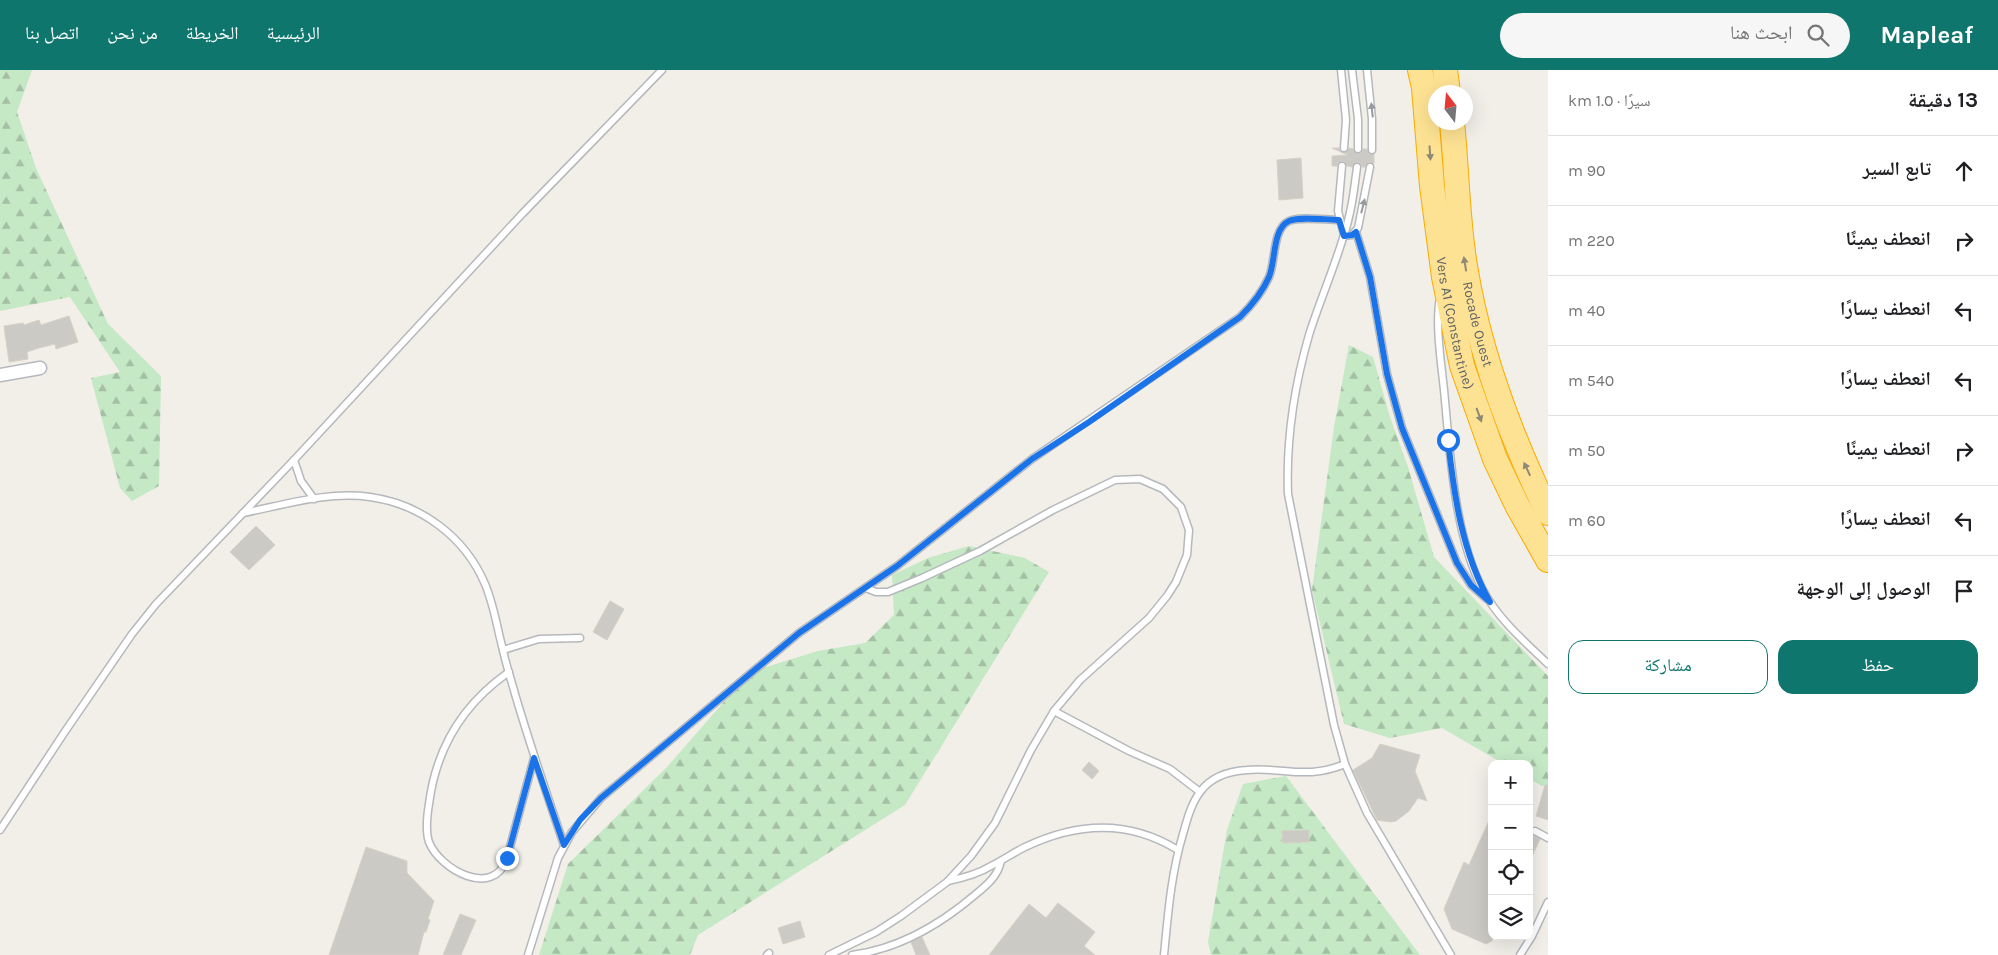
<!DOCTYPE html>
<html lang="ar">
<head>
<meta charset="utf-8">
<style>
  :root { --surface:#fff; --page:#f6f6f6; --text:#202124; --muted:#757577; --line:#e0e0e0; --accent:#0f766e }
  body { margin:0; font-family:Karla,"Noto Naskh Arabic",sans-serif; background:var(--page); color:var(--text); direction:rtl }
  .controls { position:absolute; right:15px; bottom:15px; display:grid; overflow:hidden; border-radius:10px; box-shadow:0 5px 20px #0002 }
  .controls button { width:45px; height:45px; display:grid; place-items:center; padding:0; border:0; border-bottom:1px solid var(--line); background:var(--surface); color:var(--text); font:25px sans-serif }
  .compass { position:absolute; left:1428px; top:15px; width:45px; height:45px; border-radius:50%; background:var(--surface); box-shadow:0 5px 20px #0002; rotate:344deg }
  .stop { position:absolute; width:15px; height:15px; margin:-11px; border:4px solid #1a73e8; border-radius:50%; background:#fff }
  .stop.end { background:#1a73e8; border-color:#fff; box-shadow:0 1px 5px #0008 }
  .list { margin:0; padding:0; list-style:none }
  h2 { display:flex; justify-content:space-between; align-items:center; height:65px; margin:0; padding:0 20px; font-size:21px }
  h2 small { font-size:16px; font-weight:400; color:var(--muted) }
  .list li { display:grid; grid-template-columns:32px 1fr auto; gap:15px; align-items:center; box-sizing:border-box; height:70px; padding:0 20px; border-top:1px solid var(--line) }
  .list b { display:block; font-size:19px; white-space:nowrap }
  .list em { font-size:16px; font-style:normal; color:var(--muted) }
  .actions { display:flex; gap:10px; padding:15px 20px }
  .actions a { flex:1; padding:11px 0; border:1px solid var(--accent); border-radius:15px; text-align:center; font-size:18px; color:var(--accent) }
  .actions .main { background:var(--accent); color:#fff }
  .icon { flex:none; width:28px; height:28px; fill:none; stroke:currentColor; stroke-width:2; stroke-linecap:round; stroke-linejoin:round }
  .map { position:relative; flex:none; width:1548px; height:885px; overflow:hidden; direction:ltr }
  header { display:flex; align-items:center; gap:30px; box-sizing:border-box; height:70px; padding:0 25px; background:var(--accent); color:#fff }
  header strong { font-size:24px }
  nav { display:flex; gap:28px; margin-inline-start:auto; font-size:18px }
  .search { width:350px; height:45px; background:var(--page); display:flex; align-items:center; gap:12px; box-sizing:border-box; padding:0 18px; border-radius:28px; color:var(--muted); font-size:19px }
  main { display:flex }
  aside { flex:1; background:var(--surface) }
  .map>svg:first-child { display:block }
  .forest { fill:url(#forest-firs) }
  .building { fill:#cccac5; stroke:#d6d1c6 }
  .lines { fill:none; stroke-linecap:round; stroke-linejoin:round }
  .lane-casing { stroke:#b5b8bc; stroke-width:9 }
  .street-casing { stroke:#b5b8bc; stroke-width:15 }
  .highway-casing { stroke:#f9ab00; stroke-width:26 }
  .lane { stroke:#fff; stroke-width:6 }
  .street { stroke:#fff; stroke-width:12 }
  .highway { stroke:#fde293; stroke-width:24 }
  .oneway { fill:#979a9d }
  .oneway2 { fill:#8e8975 }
  .route { stroke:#1a73e8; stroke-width:6 }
  .labels { text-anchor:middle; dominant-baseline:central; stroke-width:5; stroke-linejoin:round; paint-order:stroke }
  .street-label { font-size:14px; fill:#5f6368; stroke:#fff }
</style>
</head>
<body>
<header>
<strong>Mapleaf</strong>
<div class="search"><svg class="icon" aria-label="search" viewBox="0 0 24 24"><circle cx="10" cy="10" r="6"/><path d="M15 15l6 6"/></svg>ابحث هنا</div>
<nav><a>الرئيسية</a><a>الخريطة</a><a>من نحن</a><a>اتصل بنا</a></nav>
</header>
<main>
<aside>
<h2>13 دقيقة<small>سيرًا · 1.0 km</small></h2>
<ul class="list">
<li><svg class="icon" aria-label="ahead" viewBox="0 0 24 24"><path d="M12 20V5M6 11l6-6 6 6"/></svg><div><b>تابع السير</b></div><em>90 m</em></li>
<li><svg class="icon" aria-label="right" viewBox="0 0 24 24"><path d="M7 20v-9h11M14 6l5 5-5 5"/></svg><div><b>انعطف يمينًا</b></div><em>220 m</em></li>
<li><svg class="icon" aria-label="left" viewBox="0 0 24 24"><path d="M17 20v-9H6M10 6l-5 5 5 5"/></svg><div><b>انعطف يسارًا</b></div><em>40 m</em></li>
<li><svg class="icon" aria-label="left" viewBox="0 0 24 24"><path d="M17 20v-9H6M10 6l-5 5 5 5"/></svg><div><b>انعطف يسارًا</b></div><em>540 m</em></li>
<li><svg class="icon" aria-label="right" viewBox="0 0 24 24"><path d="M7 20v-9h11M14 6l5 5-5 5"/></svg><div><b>انعطف يمينًا</b></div><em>50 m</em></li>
<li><svg class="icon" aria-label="left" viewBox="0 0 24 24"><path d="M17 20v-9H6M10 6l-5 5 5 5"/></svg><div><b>انعطف يسارًا</b></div><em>60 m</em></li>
<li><svg class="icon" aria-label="arrive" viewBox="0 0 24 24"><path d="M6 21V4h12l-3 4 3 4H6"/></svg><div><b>الوصول إلى الوجهة</b></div></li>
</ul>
<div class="actions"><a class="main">حفظ</a><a>مشاركة</a></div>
</aside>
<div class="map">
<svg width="1548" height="885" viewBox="0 0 1548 885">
  <defs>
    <pattern id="forest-firs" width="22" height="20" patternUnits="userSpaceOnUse" patternTransform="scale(1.25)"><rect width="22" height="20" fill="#c5e8c5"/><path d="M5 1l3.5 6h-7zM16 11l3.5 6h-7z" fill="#a3c0a4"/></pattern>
  </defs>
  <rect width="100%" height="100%" fill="#f1efe8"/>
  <g class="forest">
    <path d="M0 0H32L17 42 36 98 108 254 161 306 159 416 132 431 120 418 91 308 120 302 70 227 0 241Z"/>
    <path d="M1349 275 1373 287 1390 347 1408 397 1434 487 1548 606V719L1529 709V694H1504L1442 658 1390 668 1344 654 1312 520 1334 357Z"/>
    <path d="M969 476 1025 488 1049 502 905 735 698 865 690 885H539L568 794 667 697 750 602 818 581 865 573 894 545 892 505 928 488Z"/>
    <path d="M1286 706 1420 885H1211L1208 872 1227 760 1243 714Z"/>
  </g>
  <g class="building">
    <path d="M1332 78H1339L1341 82 1344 83 1349 78 1353 79 1358 84 1361 83 1363 79H1367L1369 84H1374V94L1369 92 1365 97H1362L1360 93 1357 92 1352 97 1347 96 1345 92 1342 91 1338 93 1337 96H1332V86L1348 85Z"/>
    <path d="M1301 88 1303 128 1279 130 1277 90Z"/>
    <path d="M69 246 78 272 56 279 55 274 39 278 27 282 28 289 9 292 4 256 23 253 24 255 39 250 41 255Z"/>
    <path d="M256 456 275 475 249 500 230 482Z"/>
    <path d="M610 531 624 539 607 570 593 562Z"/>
    <path d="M1380 674 1420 685 1415 701 1427 731 1418 728 1409 741 1396 751 1391 752 1377 750 1353 700 1372 688Z"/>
    <path d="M1089 692 1099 701 1092 709 1082 700Z"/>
    <path d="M1545 715H1548V750L1536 746Z"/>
    <path d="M1492 744V871L1486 874 1452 859 1444 839 1464 792 1469 795Z"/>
    <path d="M1309 760V772L1283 773 1282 761Z"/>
    <path d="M1529 764 1540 769 1529 793Z"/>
    <path d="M366 777 407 791V803L434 831 428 849 430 850 426 862H424L418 885H329Z"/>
    <path d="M1058 833 1095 862 1084 876 1095 885H989L1029 834 1046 848Z"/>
    <path d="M460 844 476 850 461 885H443Z"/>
    <path d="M800 851 805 867 783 874 778 858Z"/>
    <path d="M922 867 930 885H916L911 872Z"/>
  </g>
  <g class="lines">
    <defs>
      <g id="lane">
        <path d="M1341 0 1346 50 1344 78"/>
        <path d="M1352 0 1358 49V79"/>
        <path d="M1367 0 1372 49V80"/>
        <path d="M1342 96 1338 141 1344 165"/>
        <path d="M1357 97C1354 121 1351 145 1343 168 1333 201 1319 233 1309 265 1294 317 1286 370 1288 424L1334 655 1345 694 1367 743 1451 885"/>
        <path d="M1356 162 1370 207 1387 304 1402 358 1457 493 1471 515 1487 529"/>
        <path d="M1344 166 1352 165 1358 158 1370 97"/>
        <path d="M1439 233C1436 261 1441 291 1444 320 1450 382 1454 465 1483 520 1498 549 1525 572 1548 594"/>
        <path d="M294 390 301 411 314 429"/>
        <path d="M243 443C284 435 327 421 370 427 421 434 465 467 485 514 494 535 497 558 503 580 506 595 511 609 515 624 530 675 547 725 564 775"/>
        <path d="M503 580 539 569 580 568"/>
        <path d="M509 602C463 634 436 679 429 734 427 746 425 760 429 772 440 800 494 829 507 788L534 688"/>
        <path d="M1054 641 1129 681 1170 699 1200 722"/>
        <path d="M0 760 66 660 132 564 156 534 294 390 523 143 662 0"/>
        <path d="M1535 761 1548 768"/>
        <path d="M948 811C963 808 978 804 991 796 1003 790 1013 783 1025 777 1077 752 1128 749 1178 780"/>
        <path d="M528 885 558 788 572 762 601 728 799 563 897 496 1032 389 1240 247C1252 235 1262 223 1269 207 1276 191 1272 159 1289 151 1300 146 1326 150 1339 150"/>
        <path d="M767 885 769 883"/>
        <path d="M829 885 876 862 901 846 947 812 971 786 995 753 1031 680 1054 641 1080 610 1149 548 1167 526 1176 512 1187 485 1189 460 1181 437 1163 419 1140 409 1115 410 1053 440 980 481 922 508 888 522H876L866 518"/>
        <path d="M852 885C898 879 941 854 976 824 987 815 998 806 1001 791"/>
        <path d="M1164 885C1168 844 1171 804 1183 764 1187 750 1191 734 1200 722 1211 707 1229 701 1247 700 1285 697 1306 710 1345 694"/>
        <path d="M1520 885 1532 866 1548 832"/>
      </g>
      <path id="street" d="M0 305 40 298"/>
      <g id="highway">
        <path id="s1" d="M1420 0 1424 18 1432 116 1444 207 1462 296 1495 389 1517 435 1548 490"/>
        <path d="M1445 0 1448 22"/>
        <path id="s2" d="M1452 52C1457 100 1457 148 1465 196 1479 283 1510 365 1548 443"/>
      </g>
    </defs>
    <use href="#lane" class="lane-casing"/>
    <use href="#street" class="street-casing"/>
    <use href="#highway" class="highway-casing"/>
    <use href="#lane" class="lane"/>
    <use href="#street" class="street"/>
    <use href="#highway" class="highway"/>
  </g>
  <defs><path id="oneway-solid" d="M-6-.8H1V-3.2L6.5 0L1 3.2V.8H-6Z" transform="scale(1.25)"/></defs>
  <g class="oneway">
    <use href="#oneway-solid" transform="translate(1372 40) rotate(-96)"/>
    <use href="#oneway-solid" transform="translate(1363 136) rotate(-76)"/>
  </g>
  <g class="oneway2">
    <use href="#oneway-solid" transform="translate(1430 83) rotate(86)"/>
    <use href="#oneway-solid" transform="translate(1465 194) rotate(-99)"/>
    <use href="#oneway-solid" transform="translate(1479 345) rotate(70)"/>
    <use href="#oneway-solid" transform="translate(1527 399) rotate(-115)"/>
  </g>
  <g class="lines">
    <path class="route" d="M507 788 534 688 564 775 580 750 601 728 799 563 897 496 1032 389 1089 352 1240 247C1252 235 1262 223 1269 207 1276 191 1272 159 1289 151 1300 146 1326 150 1339 150L1344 166 1352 165 1356 162 1370 207 1387 304 1402 358 1457 493 1471 515 1490 532C1462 483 1454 425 1448 370"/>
  </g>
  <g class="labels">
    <g class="street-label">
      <text stroke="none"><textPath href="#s1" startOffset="256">Vers A1 (Constantine)</textPath></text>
      <text stroke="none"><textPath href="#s2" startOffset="204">Rocade Ouest</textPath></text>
    </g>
  </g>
</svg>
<div class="controls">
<button>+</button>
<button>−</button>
<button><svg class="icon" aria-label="locate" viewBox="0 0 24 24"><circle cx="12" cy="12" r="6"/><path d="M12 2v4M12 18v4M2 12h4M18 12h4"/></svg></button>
<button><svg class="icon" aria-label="layers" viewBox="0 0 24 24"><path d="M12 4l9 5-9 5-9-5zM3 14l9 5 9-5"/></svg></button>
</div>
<svg class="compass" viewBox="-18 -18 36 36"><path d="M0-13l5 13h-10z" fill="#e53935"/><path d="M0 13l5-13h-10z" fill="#757577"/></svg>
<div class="stop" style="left:1448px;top:370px"></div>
<div class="stop end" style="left:507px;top:788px"></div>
</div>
</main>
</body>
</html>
